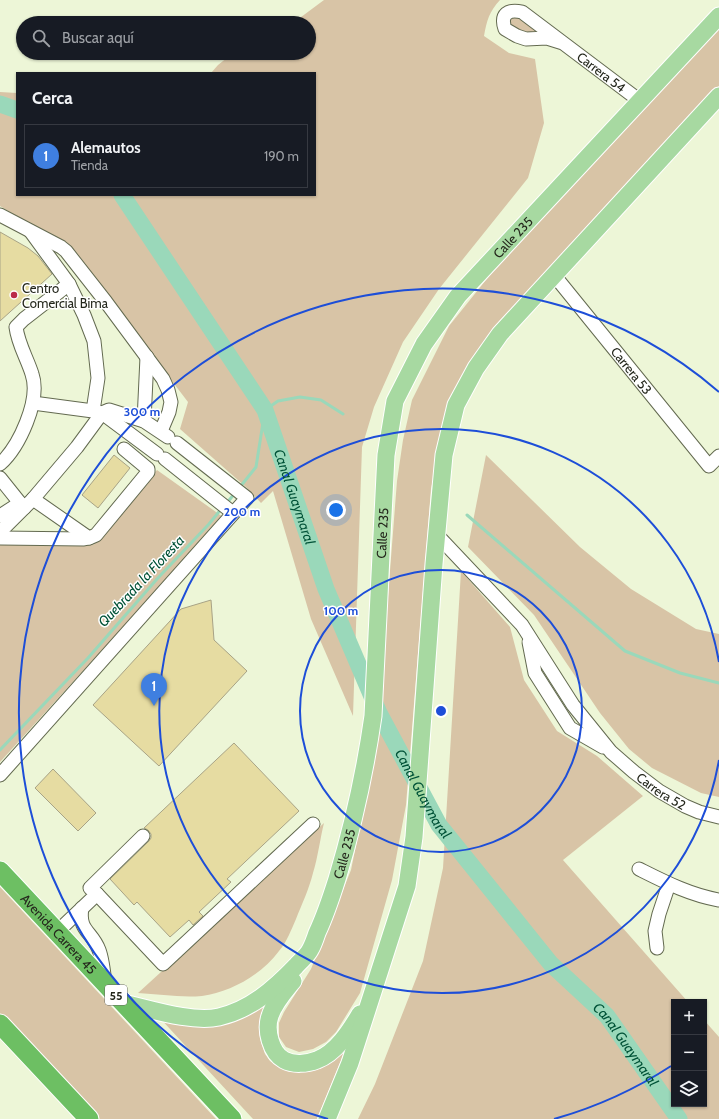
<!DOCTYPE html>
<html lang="es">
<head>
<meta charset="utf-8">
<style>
  :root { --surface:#171b24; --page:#242831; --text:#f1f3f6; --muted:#9ea1a6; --line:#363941; --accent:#d93025 }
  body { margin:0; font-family:Cabin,sans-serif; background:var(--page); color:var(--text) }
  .controls { position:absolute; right:12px; bottom:12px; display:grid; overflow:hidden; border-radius:0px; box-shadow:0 1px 3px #0004 }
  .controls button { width:36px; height:36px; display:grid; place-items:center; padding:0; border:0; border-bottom:1px solid var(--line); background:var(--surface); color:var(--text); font:20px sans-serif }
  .you { position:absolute; left:336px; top:510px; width:14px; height:14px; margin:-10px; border:3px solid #fff; border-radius:50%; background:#1a73e8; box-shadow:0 0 0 6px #1a73e833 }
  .badge { display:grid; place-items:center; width:26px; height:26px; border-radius:50%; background:var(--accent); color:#fff; font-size:13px; font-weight:700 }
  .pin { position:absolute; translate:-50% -33px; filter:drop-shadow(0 1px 2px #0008) }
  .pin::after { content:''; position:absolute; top:21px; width:14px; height:12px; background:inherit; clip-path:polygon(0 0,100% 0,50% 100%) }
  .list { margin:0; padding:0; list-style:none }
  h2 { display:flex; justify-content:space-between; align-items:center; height:52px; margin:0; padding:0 16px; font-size:17px }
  h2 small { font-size:13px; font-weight:400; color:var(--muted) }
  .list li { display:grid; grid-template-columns:26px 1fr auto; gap:12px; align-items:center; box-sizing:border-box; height:64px; margin:0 8px 8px; padding:0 8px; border:1px solid var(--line); border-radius:0px }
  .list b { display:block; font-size:15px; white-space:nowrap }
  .list p { margin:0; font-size:13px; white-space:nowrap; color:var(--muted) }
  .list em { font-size:13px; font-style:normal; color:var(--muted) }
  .icon { flex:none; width:22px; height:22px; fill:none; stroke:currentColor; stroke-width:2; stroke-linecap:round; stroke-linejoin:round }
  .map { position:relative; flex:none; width:719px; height:1119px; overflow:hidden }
  .search { position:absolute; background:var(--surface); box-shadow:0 1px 3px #0004; left:16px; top:16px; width:300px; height:44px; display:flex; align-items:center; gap:10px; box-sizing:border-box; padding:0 14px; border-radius:22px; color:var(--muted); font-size:15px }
  .panel { position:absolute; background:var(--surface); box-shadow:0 1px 3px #0004; left:16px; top:72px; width:300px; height:124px; border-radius:0px }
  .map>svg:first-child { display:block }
  .green { fill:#d8c4a6 }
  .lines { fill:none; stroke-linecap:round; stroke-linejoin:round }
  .stream { stroke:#9ad8ba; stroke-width:3 }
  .river { stroke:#9ad8ba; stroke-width:17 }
  .building { fill:#e6dca2; stroke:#a8a386 }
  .minor-casing { stroke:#636a50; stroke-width:15 }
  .major-casing { stroke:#fff; stroke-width:19 }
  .highway-casing { stroke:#fff; stroke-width:21 }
  .minor { stroke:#fff; stroke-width:13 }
  .major { stroke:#a7d9a1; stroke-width:17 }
  .highway { stroke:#6dbf63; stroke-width:19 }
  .ring { fill:none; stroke:#1d4ed8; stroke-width:2 }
  .poi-dot { fill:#bb2a4a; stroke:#fff; stroke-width:1.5 }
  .labels { text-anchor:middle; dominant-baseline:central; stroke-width:3; stroke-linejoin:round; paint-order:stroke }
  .shield { fill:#fff; stroke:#666860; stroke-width:1 }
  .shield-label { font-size:12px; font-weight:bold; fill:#24271c }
  .street-label { font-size:13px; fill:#24271c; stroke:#fff }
  .poi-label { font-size:13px; fill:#24271c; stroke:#fff; text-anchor:start }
  .water-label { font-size:14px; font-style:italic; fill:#005237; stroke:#fff }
  .centre { fill:#1d4ed8; stroke:#fff; stroke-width:2 }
  .ring-label { font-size:12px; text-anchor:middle; font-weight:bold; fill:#1d4ed8; stroke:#fff; stroke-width:3; stroke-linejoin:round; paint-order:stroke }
</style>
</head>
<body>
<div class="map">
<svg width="719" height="1119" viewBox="0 0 719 1119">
  <rect width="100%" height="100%" fill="#edf6d7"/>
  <g class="green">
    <path d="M324 0H500C489 12 487 20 484 36L509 53 535 59 544 123 528 178 439 289 403 342 374 407 362 447 353 716 311 619 273 491 261 503 247 488 180 429 188 402 71 249 0 206V92L17 93V195H315V73H211L218 65 233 53H309V23H293Z"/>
    <path d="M515 17H519L543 32C532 32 511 34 510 20Z"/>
    <path d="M719 24V86L532 288 448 407 431 489 406 805 392 880 360 993 336 1032 326 1042 313 1049 299 1052 286 1047 279 1037V1023L284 1012 311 969 351 870 368 786 378 724 397 481 403 440 412 400 449 326 502 260Z"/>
    <path d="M486 455 580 547 631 589 696 629 719 634V797L701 793 652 768 629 749 600 713 534 615 468 547Z"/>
    <path d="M157 470 223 517 0 762V543L93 545Z"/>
    <path d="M461 571 510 627 524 680 557 731 597 756 643 796 563 860 688 1002H674V1104H704V1020L719 1037V1119H358L375 1084 423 961 443 868Z"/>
    <path d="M324 823C320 839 318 857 313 873 309 889 302 904 296 919 291 930 287 942 279 951 261 975 231 992 202 996 181 998 159 994 138 993Z"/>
    <path d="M0 887 216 1119H96L0 1017Z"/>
    <path d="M272 997 261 1016 259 1027 260 1039 265 1054 270 1061 277 1066 296 1072 306 1071 346 1048 317 1119H253L158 1016 178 1021Z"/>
  </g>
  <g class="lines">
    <g class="stream">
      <path d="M240 487 256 467 265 410 278 401 300 397 321 400 343 414"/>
      <path d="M226 504 235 493"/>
      <path d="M467 515 625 651 680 673 719 683"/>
      <path d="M0 750 88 658 157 579 209 524 222 508"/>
    </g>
    <g class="river">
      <path d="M0 104 17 110"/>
      <path id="s1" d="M122 195 265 410 326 589 379 713 439 825 551 964 607 1016 679 1119"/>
    </g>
  </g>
  <g class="building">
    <path d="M0 232 28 248 38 256 52 274 0 321Z"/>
    <path d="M114 455 130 468 98 508 82 495Z"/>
    <path d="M211 600 214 640 247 671 159 766 93 705 181 609Z"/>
    <path d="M234 743 299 811 227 879 231 882 199 912 203 916 193 925 189 920 170 937 137 902 134 905 110 879 149 841 151 838V834L148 830 144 828Z"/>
    <path d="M53 769 96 813 78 831 35 788Z"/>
  </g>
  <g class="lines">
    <defs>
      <g id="minor">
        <path id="s2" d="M563 43 547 38 526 39 517 36 505 29C500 14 508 9 522 12L640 101"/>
        <path d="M0 215 61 247 66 251 106 302 163 379 168 390 171 402 169 412 161 431"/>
        <path d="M31 232 69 284 84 315 94 341 98 378 93 411"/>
        <path id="s3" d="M554 275 709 466 719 456"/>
        <path d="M33 403 93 411 102 413 157 454"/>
        <path d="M144 421 147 357"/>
        <path d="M165 459 233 513"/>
        <path d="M0 464C19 447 41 400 32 374 27 358 18 344 16 327L24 319 69 284"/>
        <path d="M0 478 24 508"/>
        <path d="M33 499 89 538 96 535 148 472V469L124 449"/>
        <path d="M0 516 20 503"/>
        <path d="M0 532 33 499 77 447 102 413 109 410 144 421 168 437"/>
        <path id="s4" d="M437 535 522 625 573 705 611 752 634 772 659 791 685 806 699 812 719 817"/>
        <path d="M0 538 84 539 89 538"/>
        <path d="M529 642 535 673 570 728 603 747"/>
        <path d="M0 775 247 498 177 443"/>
        <path d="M639 869C665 882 690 895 719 900"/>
        <path d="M97 894 163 964 313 824"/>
        <path d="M82 908C78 931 92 931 99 950 102 958 104 974 105 984"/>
        <path d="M57 932 97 894 90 888 143 836"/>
        <path d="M657 948 655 931 659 914 669 884"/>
      </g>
      <g id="major">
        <path d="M293 981C284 992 274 1003 270 1016 265 1030 271 1053 284 1060 293 1065 307 1064 317 1060 336 1053 350 1031 360 1014"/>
        <path id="s5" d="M123 1003C150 1009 192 1023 219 1017 250 1010 274 989 296 966 300 961 307 956 310 950 313 945 315 939 317 933 325 916 331 898 337 879 353 826 365 772 373 716L386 455 395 401 424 344 458 296 719 16"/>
        <path d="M327 1119 350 1063 407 886 414 837 434 564 444 455 456 405 476 368 500 334 719 96"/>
      </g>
      <g id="highway">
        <path id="s6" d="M0 871 232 1119"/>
        <path d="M0 1024 89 1119"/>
      </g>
    </defs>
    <use href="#minor" class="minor-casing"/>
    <use href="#major" class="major-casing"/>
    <use href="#highway" class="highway-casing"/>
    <use href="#minor" class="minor"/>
    <use href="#major" class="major"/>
    <use href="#highway" class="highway"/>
  </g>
  <g class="ring">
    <circle cx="441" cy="711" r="141"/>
    <path d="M719 760A282 282 0 1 1 719 662"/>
    <path d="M671 1066A423 423 0 0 1 554 1119M328 1119A423 423 0 1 1 719 392"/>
  </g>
  <circle class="poi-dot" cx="14" cy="295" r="4"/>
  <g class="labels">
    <rect class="shield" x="105" y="985" width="22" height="20" rx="3"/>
    <g class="shield-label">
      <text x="116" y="995">55</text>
    </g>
    <g class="street-label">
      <text stroke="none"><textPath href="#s2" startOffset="193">Carrera 54</textPath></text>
      <text stroke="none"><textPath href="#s5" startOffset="975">Calle 235</textPath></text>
      <text stroke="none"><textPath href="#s3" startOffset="123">Carrera 53</textPath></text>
      <text stroke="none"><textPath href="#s5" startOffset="639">Calle 235</textPath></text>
      <text stroke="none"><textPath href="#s4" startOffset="343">Carrera 52</textPath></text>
      <text stroke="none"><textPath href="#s5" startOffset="315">Calle 235</textPath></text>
      <text stroke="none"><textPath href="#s6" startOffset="86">Avenida Carrera 45</textPath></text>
    </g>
    <g class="poi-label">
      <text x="22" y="288">Centro<tspan x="22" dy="15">Comercial Bima</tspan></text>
    </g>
    <g class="water-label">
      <text stroke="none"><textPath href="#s1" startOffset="350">Canal Guaymaral</textPath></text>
      <text transform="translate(141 581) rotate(-47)">Quebrada la Floresta</text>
      <text stroke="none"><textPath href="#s1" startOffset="674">Canal Guaymaral</textPath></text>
      <text stroke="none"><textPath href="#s1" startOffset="998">Canal Guaymaral</textPath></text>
    </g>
  </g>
  <circle cx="441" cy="711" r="6" class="centre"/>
  <g class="ring-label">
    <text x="142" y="416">300 m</text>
    <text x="242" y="516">200 m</text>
    <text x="341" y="615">100 m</text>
  </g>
</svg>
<div class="controls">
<button>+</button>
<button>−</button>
<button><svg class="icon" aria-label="layers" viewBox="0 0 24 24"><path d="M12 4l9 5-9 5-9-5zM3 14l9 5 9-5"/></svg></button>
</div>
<div class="you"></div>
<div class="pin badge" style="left:154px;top:706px;background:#3f7fe0">1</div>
<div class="search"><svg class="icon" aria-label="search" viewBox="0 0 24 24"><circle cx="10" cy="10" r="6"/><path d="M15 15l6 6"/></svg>Buscar aquí</div>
<section class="panel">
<h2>Cerca<small></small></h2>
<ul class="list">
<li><span class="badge" style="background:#3f7fe0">1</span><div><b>Alemautos</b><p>Tienda</p></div><em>190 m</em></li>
</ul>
</section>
</div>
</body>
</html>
